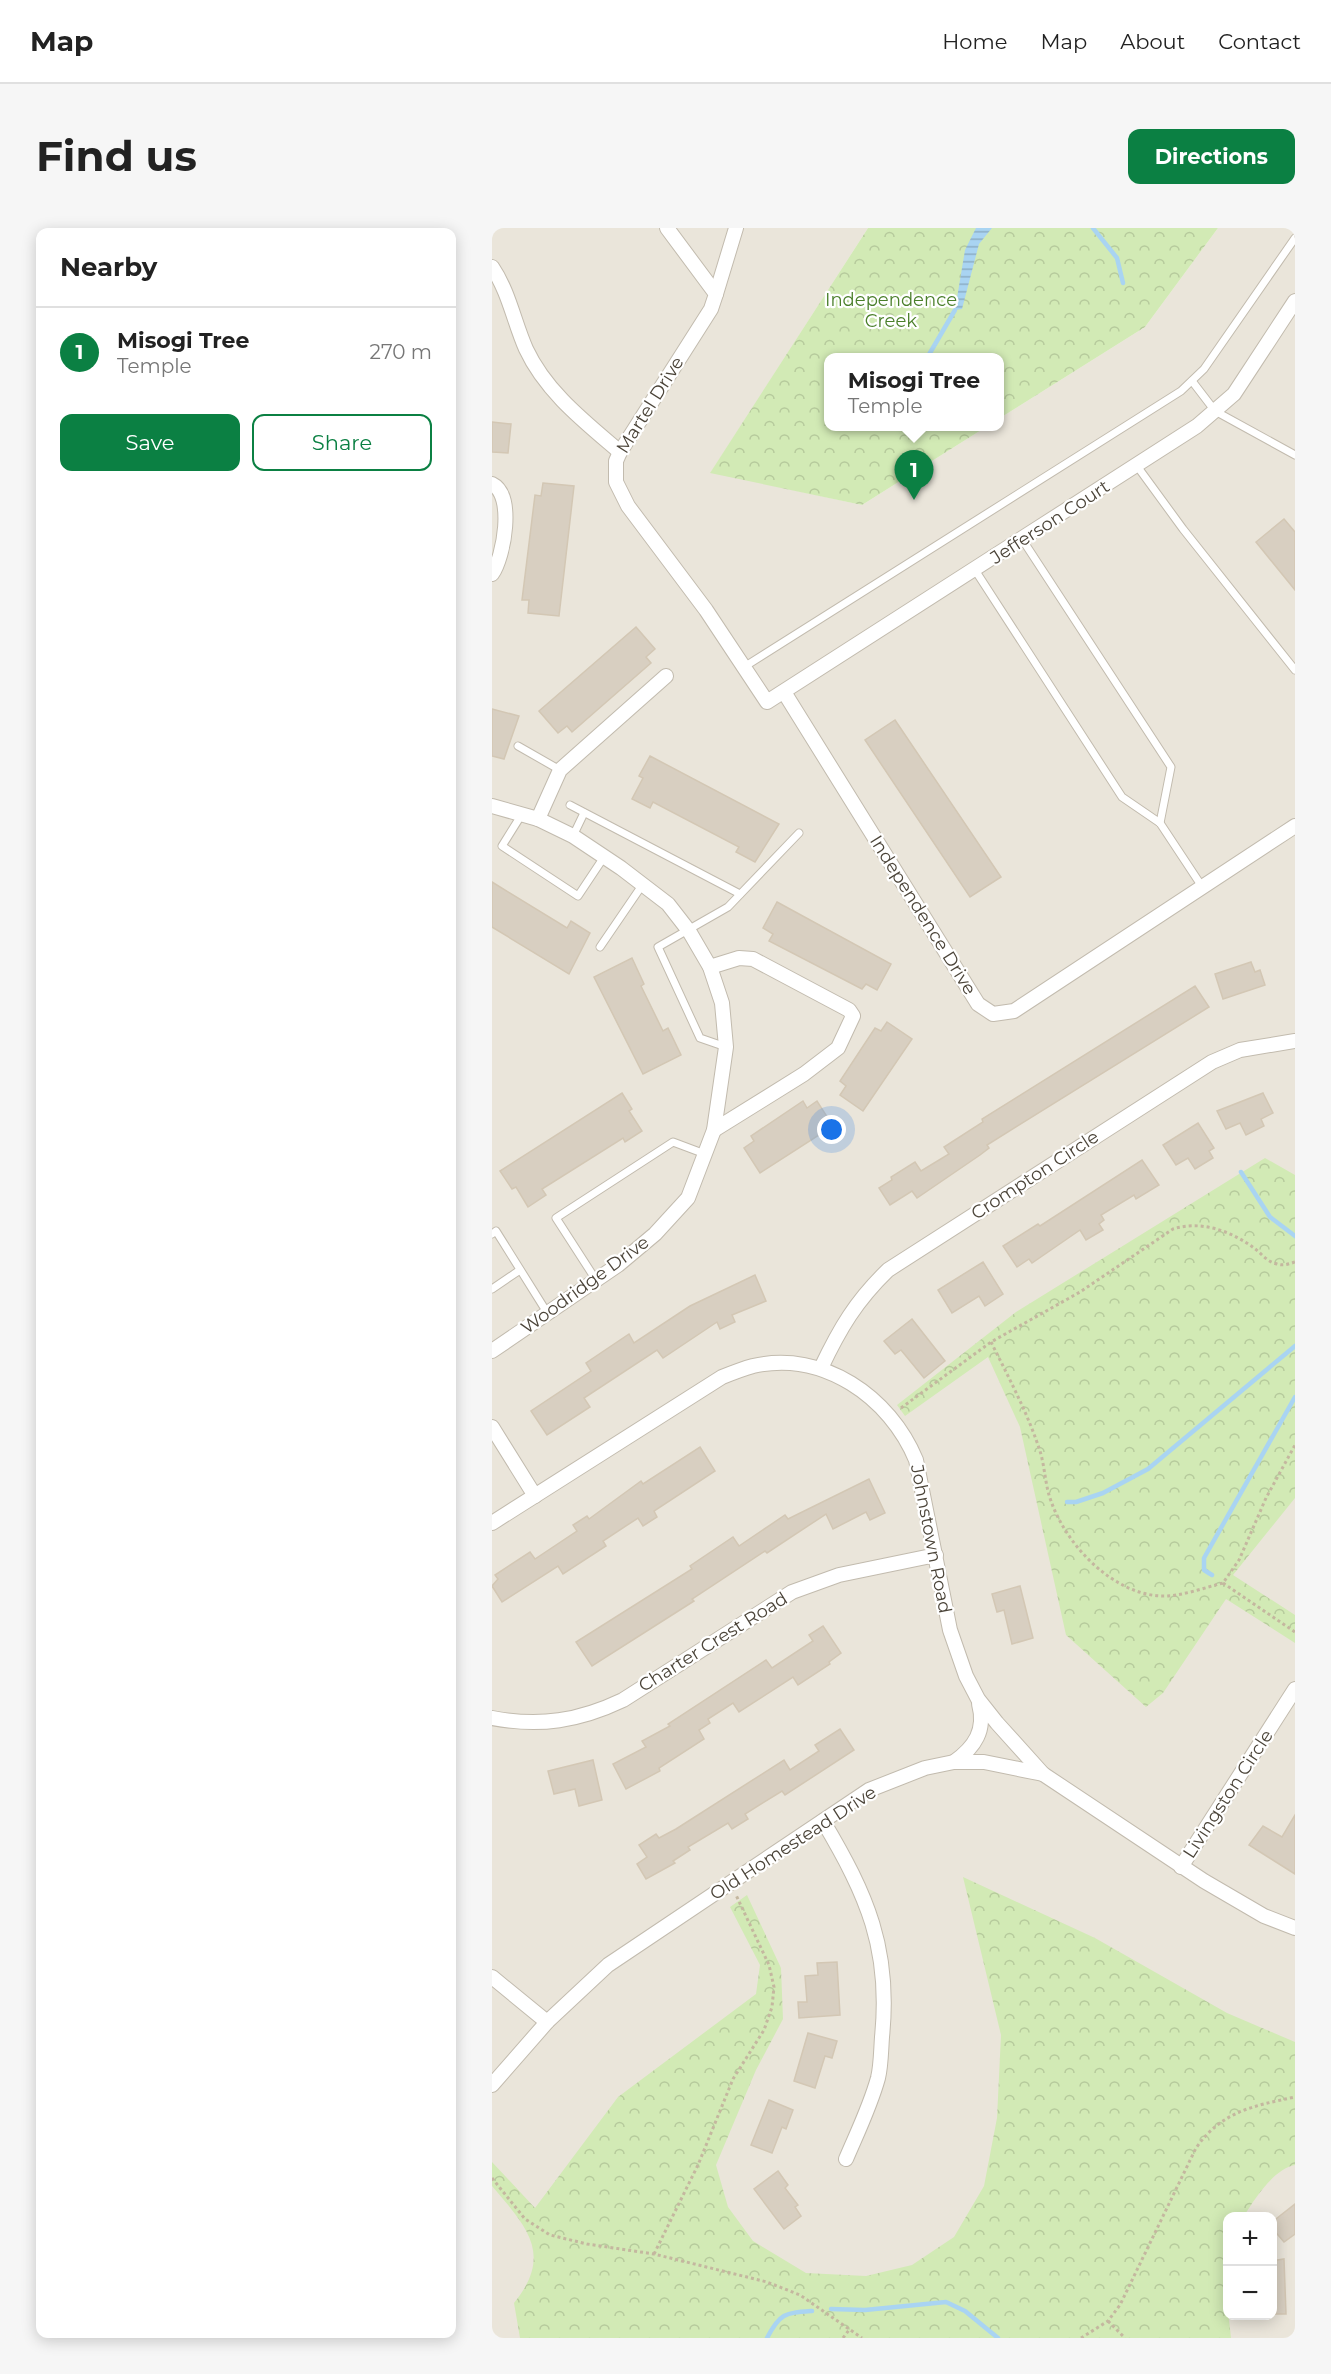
<!DOCTYPE html>
<html lang="en">
<head>
<meta charset="utf-8">
<style>
  :root { --surface:#fff; --page:#f6f6f6; --text:#222; --muted:#767676; --line:#e0e0e0; --accent:#0b8043 }
  body { margin:0; font-family:Montserrat,sans-serif; background:var(--page); color:var(--text) }
  .controls { position:absolute; right:18px; bottom:18px; display:grid; overflow:hidden; border-radius:12px; box-shadow:0 3px 15px #0003 }
  .controls button { width:54px; height:54px; display:grid; place-items:center; padding:0; border:0; border-bottom:2px solid var(--line); background:var(--surface); color:var(--text); font:30px sans-serif }
  .you { position:absolute; left:340px; top:902px; width:21px; height:21px; margin:-15px; border:4px solid #fff; border-radius:50%; background:#1a73e8; box-shadow:0 0 0 9px #1a73e833 }
  .badge { display:grid; place-items:center; width:39px; height:39px; border-radius:50%; background:var(--accent); color:#fff; font-size:20px; font-weight:700 }
  .pin { position:absolute; translate:-50% -50px; filter:drop-shadow(0 2px 3px #0008) }
  .pin::after { content:''; position:absolute; top:32px; width:21px; height:18px; background:inherit; clip-path:polygon(0 0,100% 0,50% 100%) }
  .popup { position:absolute; left:332px; top:125px; width:180px; height:78px; box-sizing:border-box; display:grid; place-content:center; border-radius:12px; background:var(--surface); filter:drop-shadow(0 2px 4px #0005); font-size:20px; white-space:nowrap; color:var(--muted) }
  .popup b { font-size:22px; color:var(--text) }
  .popup::after { content:''; position:absolute; left:50%; top:100%; margin-left:-12px; border:12px solid transparent; border-top-color:var(--surface) }
  .list { margin:0; padding:0; list-style:none }
  h2 { display:flex; justify-content:space-between; align-items:center; height:78px; margin:0; padding:0 24px; font-size:26px }
  h2 small { font-size:20px; font-weight:400; color:var(--muted) }
  .list li { display:grid; grid-template-columns:39px 1fr auto; gap:18px; align-items:center; box-sizing:border-box; height:90px; padding:0 24px; border-top:2px solid var(--line) }
  .list b { display:block; font-size:22px; white-space:nowrap }
  .list p { margin:0; font-size:20px; white-space:nowrap; color:var(--muted) }
  .list em { font-size:20px; font-style:normal; color:var(--muted) }
  .actions { display:flex; gap:12px; padding:18px 24px }
  .actions a { flex:1; padding:14px 0; border:2px solid var(--accent); border-radius:12px; text-align:center; font-size:21px; color:var(--accent) }
  .actions .main { background:var(--accent); color:#fff }
  .map { position:relative; flex:none; width:803px; height:2110px; overflow:hidden; border-radius:12px }
  header { display:flex; align-items:center; gap:36px; box-sizing:border-box; height:84px; padding:0 30px; background:var(--surface); border-bottom:2px solid var(--line) }
  header strong { font-size:28px }
  nav { display:flex; gap:33px; margin-inline-start:auto; font-size:21px }
  .intro { display:flex; align-items:center; justify-content:space-between; box-sizing:border-box; height:144px; padding:0 36px }
  h1 { margin:0; font-size:42px }
  .button { padding:15px 27px; border-radius:12px; background:var(--accent); color:#fff; font-size:21px; font-weight:700 }
  main { display:flex; gap:36px; padding:0 36px }
  aside { flex:1; background:var(--surface); border-radius:12px; box-shadow:0 3px 15px #0003 }
  .map>svg:first-child { display:block }
  .residential { fill:#eae5da; fill-rule:evenodd }
  .park { fill:url(#park-crowns) }
  .water { fill:url(#water-rules) }
  .lines { fill:none; stroke-linecap:round; stroke-linejoin:round }
  .stream { stroke:#a9d4f2; stroke-width:4.5 }
  .building { fill:#d8cfc1; stroke:#d3c7b4; stroke-width:1.5 }
  .service-casing { stroke:#c2bbae; stroke-width:9 }
  .minor-casing { stroke:#c2bbae; stroke-width:16 }
  .path { stroke:#c4b79f; stroke-width:3; stroke-dasharray:3 3; stroke-linecap:butt }
  .service { stroke:#fff; stroke-width:7 }
  .minor { stroke:#fff; stroke-width:14 }
  .labels { text-anchor:middle; dominant-baseline:central; stroke-width:4.5; stroke-linejoin:round; paint-order:stroke }
  .park-label { font-size:18px; fill:#4a7f2a; stroke:#fff }
  .street-label { font-size:18px; fill:#4b4439; stroke:#fff }
</style>
</head>
<body>
<header>
<strong>Map</strong>
<nav><a>Home</a><a>Map</a><a>About</a><a>Contact</a></nav>
</header>
<div class="intro"><h1>Find us</h1><a class="button">Directions</a></div>
<main>
<aside>
<h2>Nearby<small></small></h2>
<ul class="list">
<li><span class="badge">1</span><div><b>Misogi Tree</b><p>Temple</p></div><em>270 m</em></li>
</ul>
<div class="actions"><a class="main">Save</a><a>Share</a></div>
</aside>
<div class="map">
<svg width="803" height="2110" viewBox="0 0 803 2110">
  <defs>
    <pattern id="park-crowns" width="20" height="18" patternUnits="userSpaceOnUse" patternTransform="scale(1.5)"><rect width="20" height="18" fill="#d2eab5"/><path d="M2 6a3 3 0 1 1 6 0M12 15a3 3 0 1 1 6 0" fill="none" stroke="#b6ca9c"/></pattern>
    <pattern id="water-rules" width="6" height="5" patternUnits="userSpaceOnUse" patternTransform="scale(1.5)"><rect width="6" height="5" fill="#a9d4f2"/><path d="M0 2.5h6" fill="none" stroke="#8caec5"/></pattern>
  </defs>
  <rect width="100%" height="100%" fill="#f6f3ec"/>
  <path class="residential" d="M0 0H376L219 244 370 277 494 199 508 198V190L653 99 726 0H803V2110H0ZM736 1988H780V2088H736Z"/>
  <g class="park">
    <path d="M376 0H726L653 99 508 190V130H336V198L494 199 370 277 218 245Z"/>
    <path d="M773 930 803 947V1270L741 1347 803 1387V1415L734 1371 671 1465 654 1479 574 1407 528 1199 496 1129 413 1188 405 1177 524 1084Z"/>
    <path d="M471 1649 603 1710 735 1785 803 1814V1937C782 1941 763 1970 752 1988H736L733 2055 739 2110H28L22 2075C62 2026 34 1998 0 1958V1934L43 1980 126 1869 264 1766 268 1737 238 1679 255 1667 289 1740 291 1791 264 1842 224 1937 236 1979 261 2013 314 2045 374 2048 420 2037 462 2009 492 1958 505 1890 509 1807Z"/>
  </g>
  <path class="water" d="M484 0H500L487 16 470 81 463 82 473 22Z"/>
  <g class="lines">
    <g class="stream">
      <path d="M601 0 625 30 631 55"/>
      <path d="M435 130 463 82"/>
      <path d="M749 944 778 989 803 1008"/>
      <path d="M575 1274H584L611 1265 656 1241 803 1118"/>
      <path d="M720 1347 712 1342V1330L803 1169"/>
      <path d="M339 2081 373 2082 454 2074 473 2083 506 2110"/>
      <path d="M275 2110C288 2085 293 2085 320 2083"/>
    </g>
  </g>
  <g class="building">
    <path d="M0 194 19 196 16 225 0 224Z"/>
    <path d="M51 255 82 258 67 388 36 385 37 372H30L43 267 49 268Z"/>
    <path d="M792 291 803 304V362L764 314Z"/>
    <path d="M144 399 163 421 154 429 159 435 80 504 75 498 66 505 47 483Z"/>
    <path d="M0 481 27 488 12 531 0 528Z"/>
    <path d="M403 492 509 649 478 669 373 512Z"/>
    <path d="M158 528 287 596 263 634 244 624 247 619 161 574 158 580 140 571 151 550 147 548Z"/>
    <path d="M0 654 75 700 79 693 98 705 77 746 0 699Z"/>
    <path d="M285 674 399 736 385 762 374 756 370 761 277 713 281 706 271 700Z"/>
    <path d="M140 730 152 756 149 758 171 803 176 800 189 827 151 846 102 749Z"/>
    <path d="M759 734 763 744 768 742 773 757 731 771 723 746Z"/>
    <path d="M703 758 717 779 495 917 497 920 488 927 425 970 420 963 398 977 387 960 400 952 399 949 423 934 429 943 457 926 452 919 491 894 490 891Z"/>
    <path d="M395 794 420 811 371 883 348 867 354 858 348 853 383 800 389 803Z"/>
    <path d="M130 865 140 881 137 883 150 903 133 914 131 910 50 961 54 967 36 979 24 959 20 961 8 943Z"/>
    <path d="M771 865 781 885 769 891 772 898 754 907 748 895 734 901 725 883Z"/>
    <path d="M311 873 315 880 325 873 341 898 268 945 252 920 262 913 259 908Z"/>
    <path d="M706 895 722 920 717 923 721 930 703 941 696 930 684 937 671 917Z"/>
    <path d="M650 932 667 957 644 971 642 967 609 987 612 992 607 996 611 1002 594 1012 588 1002 540 1035 537 1031 525 1039 511 1018 546 996 548 998Z"/>
    <path d="M491 1034 511 1066 493 1078 487 1068 460 1085 446 1062Z"/>
    <path d="M263 1047 274 1073 240 1087 243 1094 228 1101 225 1094 171 1130 165 1122 92 1170 98 1179 55 1207 39 1183 99 1143 94 1135 137 1106 142 1115 198 1078Z"/>
    <path d="M420 1091 453 1133 432 1150 409 1122 403 1126 392 1113Z"/>
    <path d="M208 1219 223 1243 162 1283 165 1289 151 1298 146 1290 111 1313 114 1318 71 1346 66 1338 10 1374 0 1358 6 1351 3 1347 38 1324 43 1331 85 1303 81 1297 95 1288 97 1291 149 1253 151 1256Z"/>
    <path d="M377 1251 393 1285 378 1292 374 1284 341 1301 334 1286 275 1325 273 1323 200 1371 202 1373 100 1438 84 1414 200 1341 198 1338 241 1309 247 1318 293 1287 296 1291Z"/>
    <path d="M528 1358 541 1410 520 1416 512 1382 505 1384 500 1366Z"/>
    <path d="M331 1398 349 1425 337 1434 338 1436 306 1457 301 1449 247 1484 241 1475 216 1491 218 1495 207 1502 212 1511 167 1540 168 1543 134 1561 121 1536 154 1519 150 1513 178 1498 176 1496 274 1432 280 1440 321 1413 317 1407Z"/>
    <path d="M348 1501 362 1522 293 1567 290 1563 253 1586 256 1591 240 1601 236 1595 196 1619 198 1622 181 1633 183 1635 154 1651 145 1636 155 1629 147 1617 164 1606 167 1610 184 1601 292 1532 298 1542 327 1523 323 1517Z"/>
    <path d="M101 1532 110 1572 87 1578 83 1561 62 1566 56 1543Z"/>
    <path d="M803 1587V1646L757 1617 771 1598 790 1609Z"/>
    <path d="M345 1734 348 1787 307 1790 306 1774H315L313 1748 326 1747 325 1735Z"/>
    <path d="M316 1805 345 1813 340 1830 333 1828 323 1860 302 1853Z"/>
    <path d="M277 1872 301 1882 294 1901 290 1899 280 1925 259 1917Z"/>
    <path d="M286 1943 296 1957 293 1960 306 1977 303 1979 309 1988 292 2001 262 1961Z"/>
    <path d="M803 1976V2006L792 2014 780 2000V1994Z"/>
    <path d="M792 2031 794 2086H780V2033Z"/>
  </g>
  <g class="lines">
    <defs>
      <g id="service">
        <path d="M700 153 723 183 803 227"/>
        <path d="M645 238 691 301 803 442"/>
        <path d="M530 311 679 539 668 595"/>
        <path d="M483 342 630 569 668 595 711 660"/>
        <path d="M252 439 689 163 712 141 803 10"/>
        <path d="M26 518 68 542"/>
        <path d="M78 577 248 666"/>
        <path d="M30 586 10 618 86 668 112 629"/>
        <path d="M81 608 92 585"/>
        <path d="M108 719 151 656"/>
        <path d="M234 819 208 810 166 719 236 679 307 605"/>
        <path d="M0 1006 4 1003 56 1086"/>
        <path d="M104 1052 64 990 181 914 213 926"/>
        <path d="M0 1061 28 1042"/>
      </g>
      <g id="minor">
        <path d="M175 0 224 66 219 81 128 224 124 233V254L136 278 214 382 275 474 705 198 742 166 803 73"/>
        <path d="M0 39C17 64 22 94 34 121 54 164 93 194 128 224"/>
        <path d="M224 66 244 0"/>
        <path d="M0 256C23 267 12 329 0 346"/>
        <path d="M292 464 486 776 501 786 522 783 803 598"/>
        <path d="M0 578 46 591 81 608 129 640 176 676 197 703 218 739 230 775 234 819 222 902 196 970 163 1006 126 1037 0 1123"/>
        <path d="M46 591 68 542 174 448"/>
        <path d="M218 739 247 730 261 731 357 782 361 788 346 820 312 846 222 902"/>
        <path d="M329 1140C348 1100 364 1073 396 1042L720 834 748 822 803 813"/>
        <path d="M0 1199 43 1268"/>
        <path d="M0 1295 230 1149C240 1145 250 1141 261 1138 331 1122 398 1169 424 1232L458 1402 474 1448 486 1471 505 1495 551 1546"/>
        <path d="M0 1490C48 1499 87 1493 131 1472L300 1364 347 1347 444 1327"/>
        <path d="M462 1534C483 1519 494 1502 487 1476"/>
        <path d="M331 1593C375 1667 399 1721 390 1809 389 1823 389 1838 386 1850 378 1879 365 1905 354 1931"/>
        <path d="M689 1639 803 1461"/>
        <path d="M0 1749 55 1794"/>
        <path d="M0 1857 55 1794 116 1737 377 1562 433 1540 462 1534H492L551 1546 712 1653 772 1688 803 1700"/>
      </g>
    </defs>
    <use href="#service" class="service-casing"/>
    <use href="#minor" class="minor-casing"/>
    <g class="path">
      <path d="M499 1114C517 1150 536 1186 548 1223 553 1239 553 1257 559 1273 574 1316 619 1365 668 1368 688 1369 711 1360 731 1355L747 1332 774 1270 803 1217"/>
      <path d="M409 1180 499 1114 588 1064 681 1001C709 992 739 1003 762 1020 769 1025 775 1034 785 1036 791 1038 797 1036 803 1034"/>
      <path d="M731 1355 803 1404"/>
      <path d="M0 1950 33 1991 58 2007 95 2016 162 2026 275 2054 308 2067 370 2110"/>
      <path d="M162 2026 206 1937 241 1851 272 1802 280 1779 282 1759 277 1737 244 1667"/>
      <path d="M616 2093 633 2110"/>
      <path d="M351 2110 357 2102"/>
      <path d="M589 2110 616 2093 628 2077 704 1920C730 1883 761 1878 803 1869"/>
    </g>
    <use href="#service" class="service"/>
    <use href="#minor" class="minor"/>
  </g>
  <g class="labels">
    <g class="park-label">
      <text x="399" y="72">Independence<tspan x="399" dy="21">Creek</tspan></text>
    </g>
    <g class="street-label">
      <text transform="translate(158 177) rotate(-58)">Martel Drive</text>
      <text transform="translate(558 294) rotate(-33)">Jefferson Court</text>
      <text transform="translate(431 687) rotate(58)">Independence Drive</text>
      <text transform="translate(543 947) rotate(-33)">Crompton Circle</text>
      <text transform="translate(93 1057) rotate(-36)">Woodridge Drive</text>
      <text transform="translate(439 1311) rotate(79)">Johnstown Road</text>
      <text transform="translate(221 1414) rotate(-32)">Charter Crest Road</text>
      <text transform="translate(736 1566) rotate(-57)">Livingston Circle</text>
      <text transform="translate(301 1615) rotate(-33)">Old Homestead Drive</text>
    </g>
  </g>
</svg>
<div class="controls">
<button>+</button>
<button>−</button>
</div>
<div class="you"></div>
<div class="pin badge" style="left:422px;top:272px">1</div>
<div class="popup"><b>Misogi Tree</b>Temple</div>
</div>
</main>
</body>
</html>
